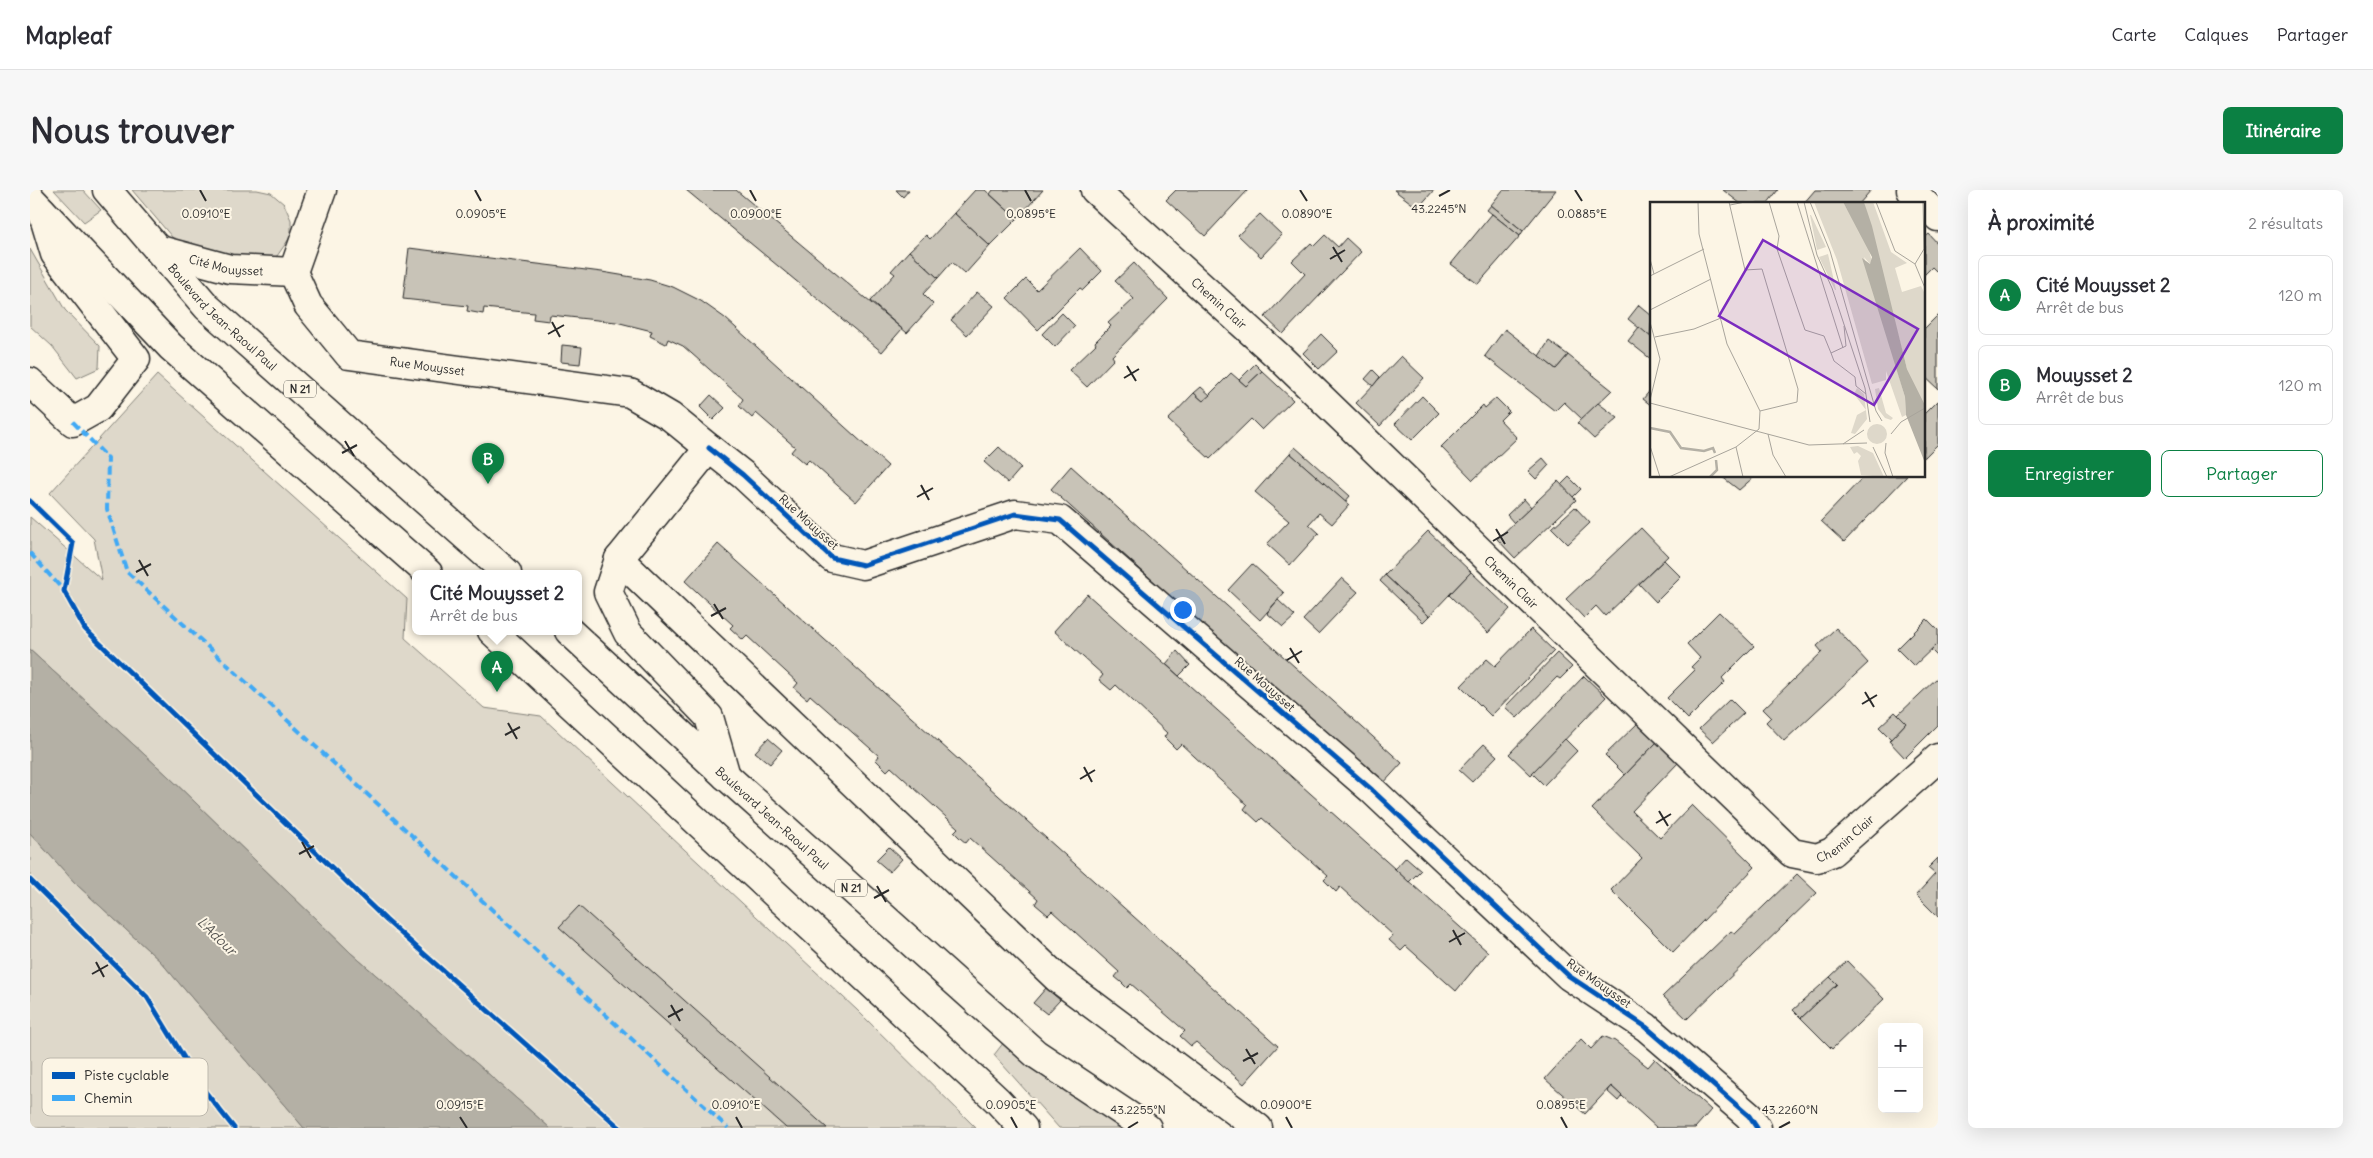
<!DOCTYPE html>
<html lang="fr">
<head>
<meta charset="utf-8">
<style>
  :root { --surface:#fff; --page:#f7f7f7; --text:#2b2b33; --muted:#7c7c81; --line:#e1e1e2; --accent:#0b8043 }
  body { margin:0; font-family:Delius,sans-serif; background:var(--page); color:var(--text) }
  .controls { position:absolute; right:15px; bottom:15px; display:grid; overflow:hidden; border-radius:8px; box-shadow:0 5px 20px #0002 }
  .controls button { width:45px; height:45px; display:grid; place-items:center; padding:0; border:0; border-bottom:1px solid var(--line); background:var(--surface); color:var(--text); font:25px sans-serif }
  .you { position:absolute; left:1152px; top:419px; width:18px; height:18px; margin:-12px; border:4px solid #fff; border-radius:50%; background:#1a73e8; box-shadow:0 0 0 8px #1a73e833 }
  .badge { display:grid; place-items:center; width:32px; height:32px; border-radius:50%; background:var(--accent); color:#fff; font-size:16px; font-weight:700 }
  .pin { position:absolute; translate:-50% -41px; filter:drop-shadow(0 1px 2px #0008) }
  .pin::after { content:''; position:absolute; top:26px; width:18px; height:15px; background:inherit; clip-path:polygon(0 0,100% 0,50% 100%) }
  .popup { position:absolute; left:382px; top:380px; width:170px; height:65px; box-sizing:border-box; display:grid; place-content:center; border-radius:8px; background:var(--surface); filter:drop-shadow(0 1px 4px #0005); font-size:16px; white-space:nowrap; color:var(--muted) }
  .popup b { font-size:19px; color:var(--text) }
  .popup::after { content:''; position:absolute; left:50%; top:100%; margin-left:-10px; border:10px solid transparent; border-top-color:var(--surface) }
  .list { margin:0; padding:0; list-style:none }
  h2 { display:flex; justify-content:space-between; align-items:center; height:65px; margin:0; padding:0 20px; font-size:21px }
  h2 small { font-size:16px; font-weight:400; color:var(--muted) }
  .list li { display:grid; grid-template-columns:32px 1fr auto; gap:15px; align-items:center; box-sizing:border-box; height:80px; margin:0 10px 10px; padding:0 10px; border:1px solid var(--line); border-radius:8px }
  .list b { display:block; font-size:19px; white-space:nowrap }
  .list p { margin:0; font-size:16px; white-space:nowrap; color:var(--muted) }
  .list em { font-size:16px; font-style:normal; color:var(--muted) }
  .actions { display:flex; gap:10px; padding:15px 20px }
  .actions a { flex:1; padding:11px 0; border:1px solid var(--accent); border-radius:8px; text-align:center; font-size:18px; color:var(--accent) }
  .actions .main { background:var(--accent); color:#fff }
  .map { position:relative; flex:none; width:1908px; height:938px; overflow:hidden; border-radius:8px }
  header { display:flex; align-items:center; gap:30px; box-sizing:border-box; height:70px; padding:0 25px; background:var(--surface); border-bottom:1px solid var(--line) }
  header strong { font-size:24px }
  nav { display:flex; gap:28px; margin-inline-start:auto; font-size:18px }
  .intro { display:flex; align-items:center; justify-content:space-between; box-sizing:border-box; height:120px; padding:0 30px }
  h1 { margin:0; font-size:35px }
  .button { padding:12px 22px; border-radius:8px; background:var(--accent); color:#fff; font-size:18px; font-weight:700 }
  main { display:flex; gap:30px; padding:0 30px }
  aside { flex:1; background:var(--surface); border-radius:8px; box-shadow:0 5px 20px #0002 }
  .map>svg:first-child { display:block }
  .green { fill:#ded8ca; stroke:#84827a }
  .water { fill:#b4b0a5; stroke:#7d7b74 }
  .building { fill:#c8c3b7; stroke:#2b2b2b }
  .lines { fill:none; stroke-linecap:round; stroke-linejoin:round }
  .minor-casing { stroke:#2b2b2b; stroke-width:31 }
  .major-casing { stroke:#2b2b2b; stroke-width:31 }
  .minor { stroke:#fcf5e5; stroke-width:28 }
  .major { stroke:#fcf5e5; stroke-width:28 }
  .quiet { stroke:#3fa9f5; stroke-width:4; stroke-dasharray:8 4; stroke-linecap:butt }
  .cycleway-casing { stroke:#fcf5e5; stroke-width:8 }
  .cycleway { stroke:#0057b8; stroke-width:5 }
  .ticks { fill:none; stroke:#2b2b2b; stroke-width:2 }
  .labels { text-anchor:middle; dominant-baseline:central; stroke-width:4; stroke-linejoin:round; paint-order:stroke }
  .shield { fill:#fcf5e5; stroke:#6a6863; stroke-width:1 }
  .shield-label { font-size:11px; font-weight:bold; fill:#2b2b2b }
  .street-label { font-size:12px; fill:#2b2b2b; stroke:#fcf5e5 }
  .water-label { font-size:14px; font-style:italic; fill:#545350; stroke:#fcf5e5 }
  .inset-river { fill:none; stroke:#b4b0a5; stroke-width:2.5 }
  .inset-road { fill:none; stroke:#a8a49b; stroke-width:1 }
  .view { fill:#7b2cbf; fill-opacity:0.15; stroke:#7b2cbf; stroke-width:2.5 }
  .inset-edge { fill:none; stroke:#2b2b2b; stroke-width:2.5 }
  .key { fill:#fcf5e5; stroke:#bdb8ad; stroke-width:1 }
  .key-label { font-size:14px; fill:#2b2b2b }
  .ticks-label { font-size:12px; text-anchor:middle; fill:#2b2b2b; stroke:#fcf5e5; stroke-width:4; stroke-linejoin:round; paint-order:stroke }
</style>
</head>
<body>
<header>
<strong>Mapleaf</strong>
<nav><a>Carte</a><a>Calques</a><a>Partager</a></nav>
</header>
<div class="intro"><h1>Nous trouver</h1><a class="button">Itinéraire</a></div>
<main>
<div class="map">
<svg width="1908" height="938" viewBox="0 0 1908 938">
  <rect width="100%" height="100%" fill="#fcf5e5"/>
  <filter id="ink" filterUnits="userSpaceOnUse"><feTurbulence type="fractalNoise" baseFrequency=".02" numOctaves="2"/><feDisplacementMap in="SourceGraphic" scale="10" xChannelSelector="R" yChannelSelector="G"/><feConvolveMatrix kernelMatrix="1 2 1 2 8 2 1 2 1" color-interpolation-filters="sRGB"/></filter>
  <g filter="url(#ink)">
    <g class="green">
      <path d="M24 0H53L71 20 54 32Z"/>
      <path d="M102 0H227L241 3 254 14 261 30V46L247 66 229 71 148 54Z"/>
      <path d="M0 59 35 120 70 156 69 178 47 188 22 156 0 136Z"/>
      <path d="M127 185 377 409 375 448 454 518 511 526 827 820 946 938H520L321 763 138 586 0 460V327L72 390 64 349 20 303Z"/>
      <path d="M0 643 46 694 130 771 274 938H0Z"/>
      <path d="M974 852 1098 938H1029L964 865Z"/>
    </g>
    <path class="water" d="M0 460 138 586 321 763 520 938H274L130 771 46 694 0 643Z"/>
    <g class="building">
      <path d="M656 0H706L872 139 852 162Z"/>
      <path d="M866 0H879L873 7Z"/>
      <path d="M945 0H955L987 29 960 56 924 23Z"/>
      <path d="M963 0H1013L987 29 960 4Z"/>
      <path d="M1146 0H1218L1175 46 1136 10Z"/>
      <path d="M1364 0H1404L1388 18Z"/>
      <path d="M1473 0H1526L1493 41 1461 15Z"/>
      <path d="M1693 0H1748L1737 14H1711Z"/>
      <path d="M1785 0H1841L1829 14H1773Z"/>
      <path d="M1461 15 1493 41 1490 46 1457 20Z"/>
      <path d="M924 23 960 56 935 84 922 72 908 88 879 61 896 45 900 49Z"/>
      <path d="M1230 24 1252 45 1231 67 1208 45Z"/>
      <path d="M1462 24 1490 46 1448 94 1421 74Z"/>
      <path d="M1899 44 1908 54V83L1902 77 1894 85V48Z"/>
      <path d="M1295 45 1308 57 1316 48 1331 62 1253 144 1235 127 1275 84 1262 71 1281 53 1284 56Z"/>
      <path d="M379 58 572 82 620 90 643 97 671 111 695 128 858 276 826 312 779 270 775 274 761 262 765 257 726 223 722 228 709 216 713 209 653 156 638 149 636 154 620 146 622 141 586 132 520 125 519 131 503 129 504 123 454 118 453 124 437 121 438 116 373 109Z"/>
      <path d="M1050 58 1072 81 1053 100 1050 98 1008 140 977 108 996 89 1007 100Z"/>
      <path d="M879 61 908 88 893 104 903 114 877 143 840 111 865 84 861 81Z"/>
      <path d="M1104 73 1138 109 1082 166 1084 169 1057 197 1039 180 1066 154 1065 152 1081 136 1078 133 1104 109 1085 91Z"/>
      <path d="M947 102 964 116 937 145 921 130Z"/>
      <path d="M1609 115 1622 126 1620 147 1598 129Z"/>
      <path d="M1032 123 1045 136 1025 157 1012 144Z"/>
      <path d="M1908 125V199L1894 186V139Z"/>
      <path d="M1609 137 1622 148V170L1598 151Z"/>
      <path d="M1475 139 1526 179 1538 165 1582 200 1552 229 1534 212 1525 221 1455 166Z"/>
      <path d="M1291 144 1308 161 1289 179 1273 163Z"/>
      <path d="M1519 151 1538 165 1526 179 1509 166Z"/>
      <path d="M532 155 552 157 550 174 531 172Z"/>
      <path d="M1371 166 1394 188 1350 236 1326 213Z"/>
      <path d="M1225 174 1232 181 1216 196 1209 190Z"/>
      <path d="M1343 180 1350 187 1343 196 1335 189Z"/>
      <path d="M1232 181 1263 210 1232 240 1221 229 1180 269 1138 230 1164 203 1173 211 1201 183 1216 196Z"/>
      <path d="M1171 197 1180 205 1173 211 1164 203Z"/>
      <path d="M1622 198V216L1613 209Z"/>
      <path d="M681 205 695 218 683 230 670 217Z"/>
      <path d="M1392 206 1409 223 1382 250 1365 234Z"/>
      <path d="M1466 208 1479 221 1470 230 1487 248 1443 290 1411 257 1453 215 1455 218Z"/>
      <path d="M1908 210V254L1894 268V224Z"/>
      <path d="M1568 213 1588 228 1564 249 1547 233Z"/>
      <path d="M969 257 991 278 978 293 954 272Z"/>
      <path d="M1265 257 1320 306 1315 312 1260 263Z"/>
      <path d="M1260 263 1319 315 1302 334 1289 323 1279 334 1289 343 1260 375 1237 354 1259 331 1225 302Z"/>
      <path d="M1513 268 1519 275 1506 289 1498 281Z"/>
      <path d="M1041 276 1372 573 1351 596 1021 299Z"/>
      <path d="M1691 286H1725L1709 300Z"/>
      <path d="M1834 286H1877L1814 352 1791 331Z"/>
      <path d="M1539 287 1551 299 1543 307 1531 295Z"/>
      <path d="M1528 291 1546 310 1485 368 1467 349Z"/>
      <path d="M1494 309 1501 317 1484 333 1477 325Z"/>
      <path d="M1545 317 1560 333 1538 354 1522 338Z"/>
      <path d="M1611 338 1638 366 1575 426 1566 416 1554 428 1536 409Z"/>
      <path d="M1398 341 1441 382 1399 426 1355 385Z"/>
      <path d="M688 354 1248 856 1214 894 1166 852 1161 856 1150 846 1155 841 1101 794 1097 798 1091 792 1085 787 1089 782 1022 721 1018 725 1005 714 1008 709 940 648 936 653 930 648 924 642 928 638 861 577 857 581 846 570 849 566 780 505 777 509 764 498 768 493 717 446 713 450 700 438 703 435 655 391Z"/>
      <path d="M1634 370 1651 387 1626 412 1609 394Z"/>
      <path d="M1222 374 1254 403 1230 430 1198 400Z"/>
      <path d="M1441 382 1480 419 1458 443 1419 405Z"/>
      <path d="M1355 385 1399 426 1393 432 1350 391Z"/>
      <path d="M1312 388 1328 402 1288 444 1273 430Z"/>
      <path d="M1057 404 1458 762 1426 801 1376 756 1371 761 1359 750 1363 745 1310 697 1306 702 1294 690 1298 686 1232 628 1228 632 1214 619 1217 615 1151 554 1146 559 1134 547 1137 543 1086 495 1081 500 1069 490 1073 485 1024 441Z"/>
      <path d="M1248 410 1265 426 1253 437 1237 423Z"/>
      <path d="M1689 422 1724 456 1692 488 1695 492 1658 529 1637 508 1665 480 1661 477 1670 468 1657 454Z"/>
      <path d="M1897 429 1908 440V453L1884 476 1867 459Z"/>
      <path d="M1806 438 1838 473 1754 551 1736 532 1741 527 1733 519 1792 462 1787 456Z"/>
      <path d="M1501 439 1524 461 1461 526 1431 496 1457 469 1465 476Z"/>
      <path d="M1908 453V467L1901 460Z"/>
      <path d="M1147 461 1160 475 1149 486 1136 474Z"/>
      <path d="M1527 463 1542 477 1530 489 1527 487 1487 528 1475 517Z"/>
      <path d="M1554 486 1576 507 1501 585 1479 564Z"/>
      <path d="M1908 487V535L1875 568 1859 551 1876 533 1868 525Z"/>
      <path d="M1700 509 1714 523 1683 552 1669 539Z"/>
      <path d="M1865 522 1876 533 1861 549 1849 537Z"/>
      <path d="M1608 533 1627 552 1595 585 1575 565Z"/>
      <path d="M738 548 752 560 740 574 725 562Z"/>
      <path d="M1535 549 1547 561 1514 595 1502 583Z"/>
      <path d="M1627 552 1649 572 1602 621 1630 648 1662 615 1725 677 1643 762 1581 700 1612 668 1562 619Z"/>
      <path d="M1454 554 1467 566 1442 592 1429 580Z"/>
      <path d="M859 657 872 669 860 682 846 670Z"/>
      <path d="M1376 667 1391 680 1379 692 1365 679Z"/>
      <path d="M1908 668V727L1886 705 1905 684 1898 678Z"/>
      <path d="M1767 684 1787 703 1657 829 1633 806 1701 741 1705 744Z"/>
      <path d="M549 716 797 938H756L529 737Z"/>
      <path d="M1817 771 1854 809 1802 859 1771 828 1807 794 1800 787Z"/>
      <path d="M1800 787 1807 794 1771 828 1763 820Z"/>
      <path d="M1016 798 1030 810 1017 824 1003 813Z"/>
      <path d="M1573 846 1585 851 1618 877 1625 869 1681 920 1665 938H1627L1581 896 1555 924 1515 889 1551 849 1561 859Z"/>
      <path d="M1581 896 1592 906 1588 911 1577 901Z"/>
    </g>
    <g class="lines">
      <defs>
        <g id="minor">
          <path id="s1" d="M1065 0 1248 166 1762 663 1787 668 1802 662 1908 568"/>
          <path d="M1881 0 1908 27"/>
          <path id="s2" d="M130 60 200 79 263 82"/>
          <path id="s3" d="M263 82 278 115 319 165 600 203 641 227 679 258 589 369 578 402 598 443 679 527 696 586"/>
          <path d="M263 82 292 0"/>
          <path d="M0 192 43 232 68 218 106 169 25 64 12 21"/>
          <path d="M679 258 713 285 802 368 833 375 985 324 1030 330 1342 600 1539 786 1616 837 1719 926 1727 938"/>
          <path d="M589 369 1027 788 1228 938"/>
        </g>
        <g id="major">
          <path id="s4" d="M77 0 177 117 477 383"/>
          <path d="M0 8 141 157 398 383"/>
          <path d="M462 441 967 910 993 938"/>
          <path id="s5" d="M539 441 696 586 1006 864 1117 938"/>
        </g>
      </defs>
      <use href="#minor" class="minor-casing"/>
      <use href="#major" class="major-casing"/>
      <use href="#minor" class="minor"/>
      <use href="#major" class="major"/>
      <g class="quiet">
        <path d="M43 232 78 268 77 319 97 382 698 938"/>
        <path d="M0 363 34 401"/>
      </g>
      <defs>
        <g id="cycleway">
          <path d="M679 258 713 285 802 368 833 375 985 324 1030 330 1342 600 1539 786 1616 837 1719 926 1727 938"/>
          <path d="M0 311 43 353 34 401 55 439 356 730 590 938"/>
          <path d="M0 690 117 807 173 899 204 938"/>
        </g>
      </defs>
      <use href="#cycleway" class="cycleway-casing"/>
      <use href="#cycleway" class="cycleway"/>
    </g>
  </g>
  <path class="ticks" d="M170 0 176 11M445 0 451 11M720 0 726 11M995 0 1001 11M1270 0 1277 11M1545 0 1552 11M1409 6 1420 0M1303 57 1312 72M1300 69 1315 60M522 132 530 147M518 144 534 135M1097 176 1106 191M1094 188 1109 179M315 251 324 266M312 263 327 255M891 295 899 310M887 307 903 298M1466 339 1475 354M1463 351 1478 342M109 370 118 386M106 382 121 374M684 414 693 429M681 426 696 418M1260 458 1269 473M1257 470 1272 461M1835 502 1844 517M1832 514 1847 505M478 533 487 549M475 545 490 537M1054 577 1062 592M1050 589 1065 580M1629 621 1638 636M1626 633 1641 624M272 652 281 668M269 664 284 656M847 696 856 712M844 708 859 700M1423 740 1431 755M1419 752 1435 743M66 772 74 787M62 784 78 775M641 815 650 831M638 827 653 819M1216 859 1225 874M1213 871 1228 863M430 927 437 938M706 927 712 938M981 927 987 938M1256 927 1262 938M1531 927 1537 938M1098 938 1108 932M1749 938 1760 932"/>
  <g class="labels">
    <g class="shield">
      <rect x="254" y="190.5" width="32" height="17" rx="4"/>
      <rect x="805" y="689.5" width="32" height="17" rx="4"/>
    </g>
    <g class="shield-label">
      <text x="270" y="199">N 21</text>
      <text x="821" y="698">N 21</text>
    </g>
    <g class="street-label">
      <text stroke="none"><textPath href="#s2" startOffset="68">Cité Mouysset</textPath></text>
      <text stroke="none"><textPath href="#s1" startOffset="168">Chemin Clair</textPath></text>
      <text stroke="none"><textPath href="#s4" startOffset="172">Boulevard Jean-Raoul Paul</textPath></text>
      <text stroke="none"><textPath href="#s3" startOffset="180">Rue Mouysset</textPath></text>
      <text transform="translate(779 332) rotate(42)">Rue Mouysset</text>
      <text stroke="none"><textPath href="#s1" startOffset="572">Chemin Clair</textPath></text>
      <text transform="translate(1235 494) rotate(41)">Rue Mouysset</text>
      <text stroke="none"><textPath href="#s5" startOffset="276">Boulevard Jean-Raoul Paul</textPath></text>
      <text stroke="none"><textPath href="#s1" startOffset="1022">Chemin Clair</textPath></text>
      <text transform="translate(1569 793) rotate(35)">Rue Mouysset</text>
    </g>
    <g class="water-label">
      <text transform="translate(187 746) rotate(44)">L'Adour</text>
    </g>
  </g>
  <g transform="translate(1620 12)">
    <rect width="275" height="275" fill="#fcf5e5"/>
    <path d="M164 0H193L218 44 222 60 220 62 214 55 255 195 256 213 252 215 236 169V178L222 182 187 58ZM214 0H223L241 50 257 61 245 66 252 90 271 84 275 92V203L257 167ZM160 13H161L176 45 167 48ZM178 52 186 88H185L169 55ZM207 186 214 192 217 217 205 232 201 231 207 213 216 208 204 192ZM229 186 236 211 243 216 241 218 235 216 228 207 225 187ZM217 232a10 10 0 1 1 20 0a10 10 0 1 1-20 0ZM208 244 223 251 234 275 211 273 208 259 211 254 207 250 204 252 200 245Z" fill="#ded8ca"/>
    <path d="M193 0H214L222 24 257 167 275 203V261L256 213 255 195 212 56 220 62 222 55Z" fill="#b4b0a5"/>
    <path class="inset-river" d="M0 226 20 230 31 246 54 249 63 246 65 251M60 275 67 268 66 258"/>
    <path class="inset-road" d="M79 0 95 68 112 67 148 187 147 200 110 209M119 0 129 34 127 47 155 128 174 134 181 151M147 0 193 146M154 0 167 53 182 86 215 186 220 220M160 0 180 49 226 209 232 219M226 0 245 49 265 62 275 86M80 3 95 0M0 57 4 72M265 62 274 47 273 0M0 74 54 47M0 108 61 77M0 120 10 157 0 198M194 124 196 144 181 151 184 159 205 175 206 184 216 192M5 135 44 127 71 116M0 201 159 243 217 241M118 232 123 253 136 275M241 232 251 220 275 206M236 241 235 251 243 275M193 242 214 228M0 244 10 275M86 245 93 275M223 245 237 275M19 275 86 245 109 227 110 209 77 142 49 32 48 0"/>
    <path class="view" d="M113 38 268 127 224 203 69 114Z"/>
    <rect width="275" height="275" class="inset-edge"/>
  </g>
  <rect x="12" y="868" width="166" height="58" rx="8" class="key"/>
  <rect x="22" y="882" width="23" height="7" fill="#0057b8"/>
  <rect x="22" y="905" width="23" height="6" fill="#3fa9f5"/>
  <g class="key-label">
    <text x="54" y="890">Piste cyclable</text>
    <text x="54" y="913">Chemin</text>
  </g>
  <g class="ticks-label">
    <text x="1409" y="23">43.2245°N</text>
    <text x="1552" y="28">0.0885°E</text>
    <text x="176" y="28">0.0910°E</text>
    <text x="451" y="28">0.0905°E</text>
    <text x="726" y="28">0.0900°E</text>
    <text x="1001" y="28">0.0895°E</text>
    <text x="1277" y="28">0.0890°E</text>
    <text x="430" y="919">0.0915°E</text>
    <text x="706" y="919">0.0910°E</text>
    <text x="981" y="919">0.0905°E</text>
    <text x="1256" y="919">0.0900°E</text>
    <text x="1531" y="919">0.0895°E</text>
    <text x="1108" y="924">43.2255°N</text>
    <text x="1760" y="924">43.2260°N</text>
  </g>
</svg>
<div class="controls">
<button>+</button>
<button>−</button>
</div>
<div class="you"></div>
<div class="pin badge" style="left:467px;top:502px">A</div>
<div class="popup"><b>Cité Mouysset 2</b>Arrêt de bus</div>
<div class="pin badge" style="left:458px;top:294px">B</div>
</div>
<aside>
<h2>À proximité<small>2 résultats</small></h2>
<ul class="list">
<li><span class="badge">A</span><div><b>Cité Mouysset 2</b><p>Arrêt de bus</p></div><em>120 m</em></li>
<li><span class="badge">B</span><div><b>Mouysset 2</b><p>Arrêt de bus</p></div><em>120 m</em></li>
</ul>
<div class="actions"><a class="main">Enregistrer</a><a>Partager</a></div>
</aside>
</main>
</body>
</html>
